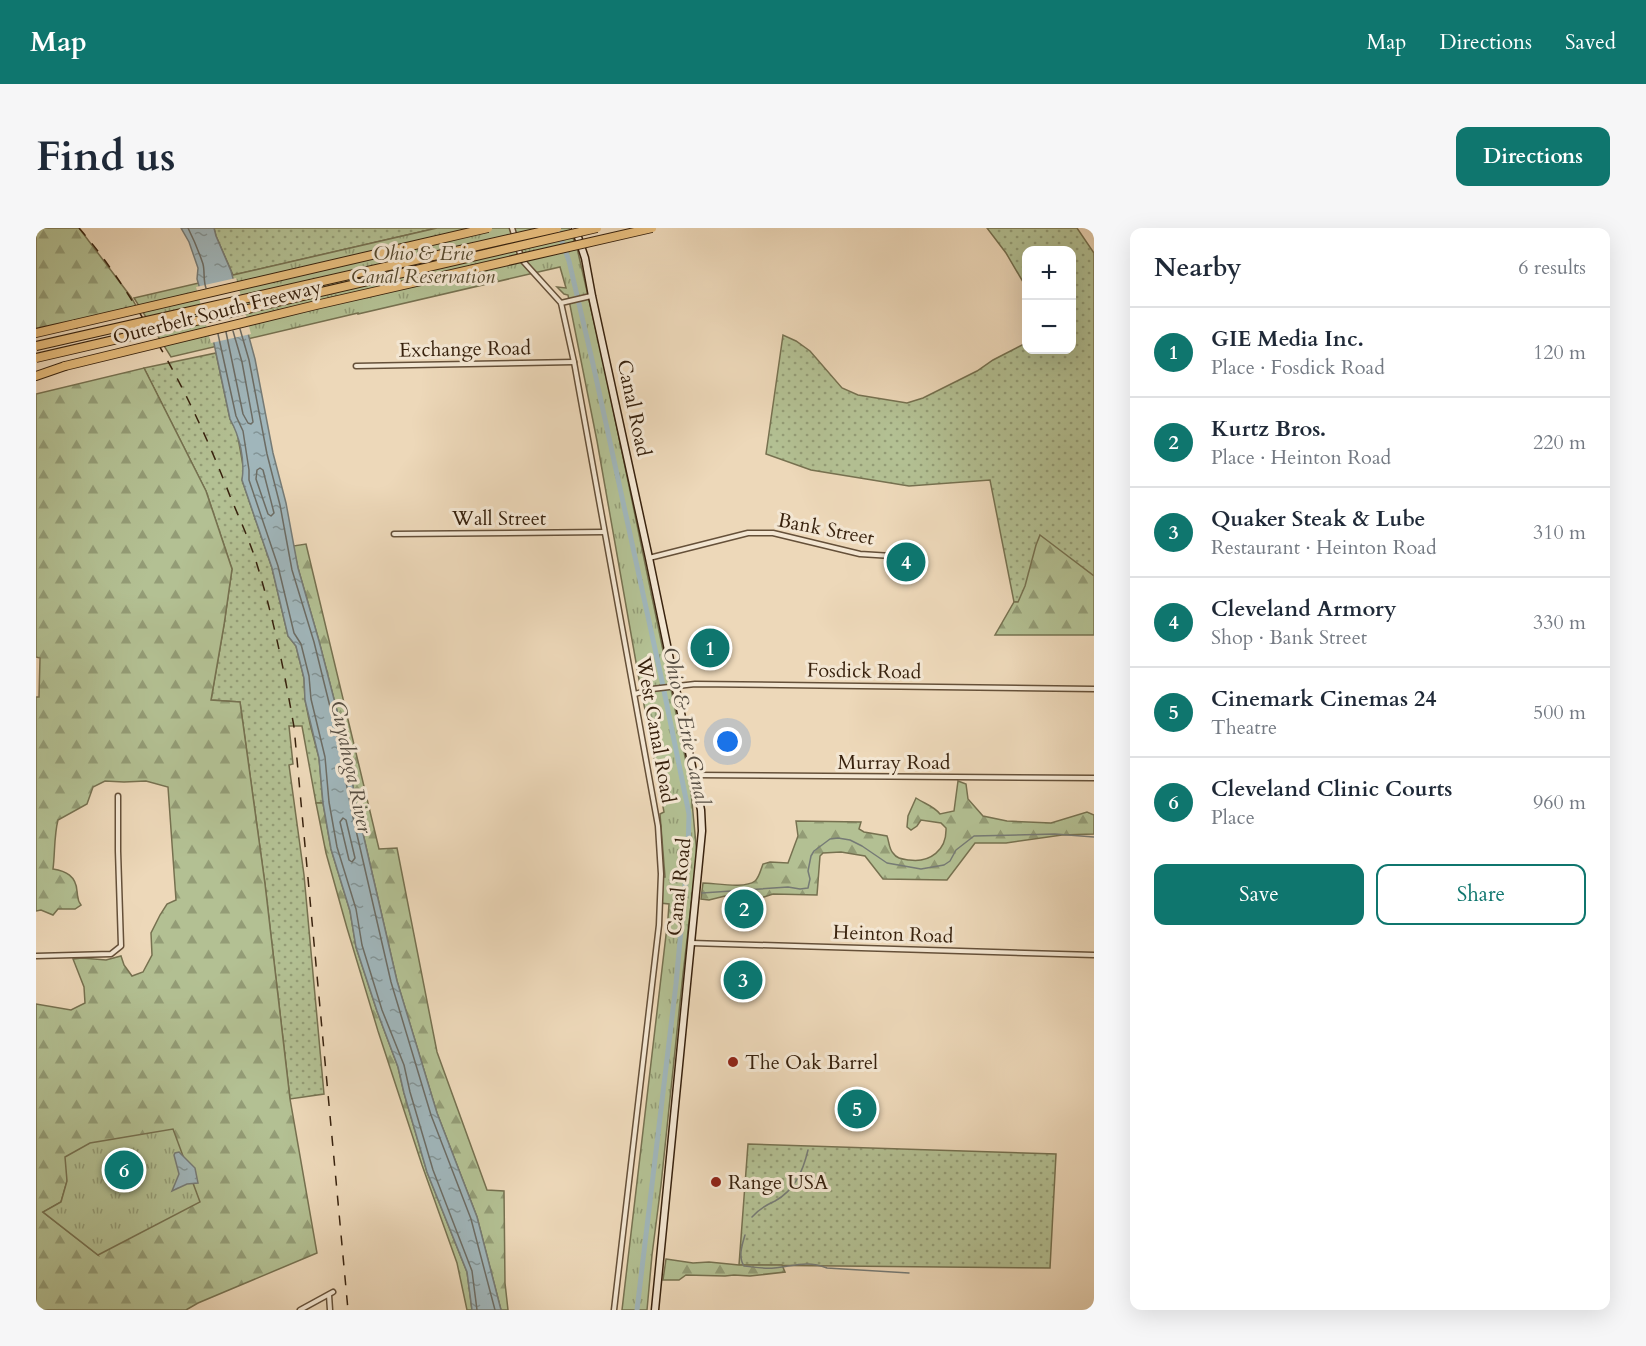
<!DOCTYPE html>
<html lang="en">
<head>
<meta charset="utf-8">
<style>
  :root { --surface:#fff; --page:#f6f6f7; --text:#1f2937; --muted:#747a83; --line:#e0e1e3; --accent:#0f766e }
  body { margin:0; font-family:Cardo,serif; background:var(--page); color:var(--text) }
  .controls { position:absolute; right:18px; top:18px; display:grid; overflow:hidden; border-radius:12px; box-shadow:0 6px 24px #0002 }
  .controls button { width:54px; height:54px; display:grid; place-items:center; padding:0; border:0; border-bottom:2px solid var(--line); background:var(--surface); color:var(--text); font:30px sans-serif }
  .you { position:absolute; left:692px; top:514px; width:21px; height:21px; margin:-15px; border:4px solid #fff; border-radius:50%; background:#1a73e8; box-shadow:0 0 0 9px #1a73e833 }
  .badge { display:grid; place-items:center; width:39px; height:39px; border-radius:50%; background:var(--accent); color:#fff; font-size:20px; font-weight:700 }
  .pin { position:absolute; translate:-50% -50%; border:3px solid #fff; box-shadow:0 2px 6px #0006 }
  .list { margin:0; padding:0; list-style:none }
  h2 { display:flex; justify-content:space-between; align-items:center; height:78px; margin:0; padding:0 24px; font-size:26px }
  h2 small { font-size:20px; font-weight:400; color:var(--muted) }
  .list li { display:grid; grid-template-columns:39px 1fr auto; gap:18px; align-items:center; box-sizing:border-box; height:90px; padding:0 24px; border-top:2px solid var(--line) }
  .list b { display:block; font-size:22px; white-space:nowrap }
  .list p { margin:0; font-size:20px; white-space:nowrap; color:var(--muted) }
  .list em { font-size:20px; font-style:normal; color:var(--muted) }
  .actions { display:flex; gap:12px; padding:18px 24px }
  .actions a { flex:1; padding:14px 0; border:2px solid var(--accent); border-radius:12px; text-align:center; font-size:21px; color:var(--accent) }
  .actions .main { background:var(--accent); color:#fff }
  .map { position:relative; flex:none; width:1058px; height:1082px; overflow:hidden; border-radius:12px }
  header { display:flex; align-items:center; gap:36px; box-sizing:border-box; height:84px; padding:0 30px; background:var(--accent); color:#fff }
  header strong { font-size:28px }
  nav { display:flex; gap:33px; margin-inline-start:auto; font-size:21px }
  .intro { display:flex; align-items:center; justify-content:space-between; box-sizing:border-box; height:144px; padding:0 36px }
  h1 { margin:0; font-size:42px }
  .button { padding:15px 27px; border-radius:12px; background:var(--accent); color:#fff; font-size:21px; font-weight:700 }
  main { display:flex; gap:36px; padding:0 36px }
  aside { flex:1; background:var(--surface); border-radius:12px; box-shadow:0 6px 24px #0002 }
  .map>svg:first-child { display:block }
  .grass { fill:url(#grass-dots); stroke:#767150; stroke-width:1.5 }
  .forest { fill:url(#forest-firs); stroke:#767150; stroke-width:1.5; fill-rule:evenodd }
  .park { fill:url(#park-tufts); stroke:#767150; stroke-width:1.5 }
  .water { fill:url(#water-ripples); stroke:#767b76; stroke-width:1.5 }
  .pier { fill:#edd8b9 }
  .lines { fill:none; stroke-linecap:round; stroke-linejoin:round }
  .shore { stroke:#6c6c64; stroke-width:1.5 }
  .stream { stroke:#767b76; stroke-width:1.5 }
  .canal { stroke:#a0b6bb; stroke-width:5 }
  .street-casing { stroke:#655039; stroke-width:7 }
  .secondary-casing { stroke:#38220e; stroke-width:9 }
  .highway-casing { stroke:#38220e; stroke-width:10 }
  .street { stroke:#f3e6d2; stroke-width:4 }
  .secondary { stroke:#f3e6d2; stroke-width:6 }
  .highway { stroke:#e6bc7c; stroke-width:8 }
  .rail { stroke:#38220e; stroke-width:1.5; stroke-dasharray:10 10; stroke-linecap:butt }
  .highway-bridge-casing { stroke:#38220e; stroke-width:10; stroke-linecap:butt }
  .highway-bridge { stroke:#e6bc7c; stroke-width:8 }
  .poi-dot { fill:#8f2418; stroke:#f3e6d2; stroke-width:2 }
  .labels { text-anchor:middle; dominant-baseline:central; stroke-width:6; stroke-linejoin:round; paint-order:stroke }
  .park-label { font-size:20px; font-style:italic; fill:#574a2f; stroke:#f3e6d2 }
  .street-label { font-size:20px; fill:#38220e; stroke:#f3e6d2 }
  .poi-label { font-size:20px; fill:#38220e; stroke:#f3e6d2; text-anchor:start }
  .water-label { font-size:21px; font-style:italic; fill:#574e42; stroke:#f3e6d2 }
</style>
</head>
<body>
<header>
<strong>Map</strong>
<nav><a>Map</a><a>Directions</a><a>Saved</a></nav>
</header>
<div class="intro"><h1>Find us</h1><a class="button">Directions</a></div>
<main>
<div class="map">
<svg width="1058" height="1082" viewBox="0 0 1058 1082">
  <defs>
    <pattern id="grass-dots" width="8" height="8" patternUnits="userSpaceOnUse" patternTransform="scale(1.5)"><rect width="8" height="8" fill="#b3c093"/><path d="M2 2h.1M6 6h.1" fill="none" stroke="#939c76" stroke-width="1.8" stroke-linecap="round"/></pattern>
    <pattern id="forest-firs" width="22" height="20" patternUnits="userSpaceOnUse" patternTransform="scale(1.5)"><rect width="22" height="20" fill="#b3c093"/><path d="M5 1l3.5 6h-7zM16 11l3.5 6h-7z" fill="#939c76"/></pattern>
    <pattern id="park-tufts" width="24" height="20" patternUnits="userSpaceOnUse" patternTransform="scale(1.5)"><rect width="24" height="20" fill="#b3c093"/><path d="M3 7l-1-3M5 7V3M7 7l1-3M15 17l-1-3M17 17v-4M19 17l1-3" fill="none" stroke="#939c76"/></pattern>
    <pattern id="water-ripples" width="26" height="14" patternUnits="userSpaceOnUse" patternTransform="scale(1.5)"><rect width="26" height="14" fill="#a0b6bb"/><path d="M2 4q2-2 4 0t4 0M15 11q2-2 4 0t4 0" fill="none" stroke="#839496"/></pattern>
  </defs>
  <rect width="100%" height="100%" fill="#edd8b9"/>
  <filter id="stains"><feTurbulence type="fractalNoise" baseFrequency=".00333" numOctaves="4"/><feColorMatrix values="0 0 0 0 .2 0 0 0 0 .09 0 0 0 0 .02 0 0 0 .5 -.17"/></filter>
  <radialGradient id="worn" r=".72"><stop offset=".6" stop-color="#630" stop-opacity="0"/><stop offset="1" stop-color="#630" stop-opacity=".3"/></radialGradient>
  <g class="grass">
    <path d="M178 0H401L197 47 180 8Z"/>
    <path d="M951 0H1041L1058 25V374H978L954 252 873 258 775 242 730 226 747 107 760 113 774 123 806 160 822 167 871 175 887 170 941 143 957 132 990 115V122H1036V22H990V59L970 25Z"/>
    <path d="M180 125 194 191 201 204 208 243 206 252 236 340 252 408 260 418 268 450 269 472 274 496 283 530 287 575H280L266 498H253L257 536 253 537 268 647 288 866 254 871 229 656 204 474 175 472 188 397 196 341 170 263 108 140Z"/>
    <path d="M712 916 1020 926 1014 1040 703 1037Z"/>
  </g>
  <g class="forest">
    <path d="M0 0H43L95 69 103 83 0 105Z"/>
    <path d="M108 140 170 263 196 341 188 397 175 472 204 474 229 656 254 871 281 1025 162 1075 150 1082H0V776L35 782 49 775 48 759 37 731 46 730 70 732 85 728 88 737 96 748 107 744 116 727 115 705 124 687 131 676 140 672 132 559 110 553 88 554 69 553 57 559 51 576 22 592C18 607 19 626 17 641 30 643 40 648 41 663 42 669 41 672 45 677L39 681H22L17 687 5 682 0 683V469H3L4 430 0 429V166ZM31 953 62 1027 7 984 25 974Z"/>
    <path d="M1004 307 1058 348V407H959L978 374H982L989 358 1000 317Z"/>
    <path d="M270 316 343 621 361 620 401 824 451 962 468 963 469 1055 472 1082H465L441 989 401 885 361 753 322 584 307 506 283 413 262 340 257 318Z"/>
    <path d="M922 553 930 556 932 571 947 588 971 593 1015 595 1051 584 1058 587V606L1026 607 970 615H939L911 652 847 651 829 628 805 624 787 625 784 628 781 667 737 666 728 669 689 668 673 672 665 671 667 655C679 655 709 661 719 653 723 650 725 641 727 636L734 634 752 635 762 608 760 593 825 594 823 601 828 604 851 608C853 613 853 621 857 625 861 631 866 631 873 632 894 635 911 622 910 600L905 595 885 592 881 598 875 602 871 599 872 588 880 570C889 576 898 578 904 586L918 583Z"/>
    <path d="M280 575H287L295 621 314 683 320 719 341 783 362 839 368 865 391 944 431 1044 436 1082H431L421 1035 386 937 342 803 311 700 290 625Z"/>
    <path d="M630 1031 657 1035 673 1034 703 1037H746L749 1044 714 1048 698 1047 689 1048 650 1047 643 1052H627Z"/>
  </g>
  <g class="park">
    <path d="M401 0H533L541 20 568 137 654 553 661 627 647 746 625 957 616 1027 611 1082H586L632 690 633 676 624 675 626 649H629L624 586 628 584 606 466 607 457H604L561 213 532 67 528 66 521 59 530 60 524 39 322 86V85L135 129 98 70Z"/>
    <path d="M137 901 164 974 62 1027 7 984 25 974 31 953 29 929 54 915Z"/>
  </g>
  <g class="water">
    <path d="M145 0H178L180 8 195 43 219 131 237 225 250 275 262 340 283 413 307 506 322 584 361 753 401 885 441 989 465 1082H436L431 1044 391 944 368 865 362 839 341 783 320 719 314 683 295 621 287 575 283 530 269 472 268 450 260 418 252 408 236 340 206 252C209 232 204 209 194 191L173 92 161 51 162 40 153 14Z"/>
    <path d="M143 924 159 940 162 955 151 956 136 963 143 946 138 927 139 925Z"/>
  </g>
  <path class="pier" d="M200 50 215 106 175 115 160 59Z"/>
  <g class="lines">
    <g class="shore">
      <path d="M152 0C158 12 163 24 167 36 169 44 167 52 170 60"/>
      <path d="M204 101 213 132 231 226 244 277 256 342 278 414 301 507 316 585 355 754 395 887 435 991 459 1082"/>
      <path d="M190 104 207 186 212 195 215 196 217 194 216 188 206 134 197 103"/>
      <path d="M182 106 200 188 207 203 213 242V252L242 338 258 405 265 416 273 448 275 471 289 529 293 574 301 619 320 681 326 717 346 782 368 837 374 864 397 942 436 1043 441 1082"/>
      <path d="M224 240 227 242 238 285 235 288 232 286 220 251 221 242Z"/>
      <path d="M307 590 310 592 319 630 316 634 313 632 304 594Z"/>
    </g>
    <g class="stream">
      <path d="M666 665 752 659 764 661 772 660 774 651 772 643 775 628 778 623 794 611 802 610 814 612 826 618 851 635 885 641 908 637 914 633 920 622 938 608 1019 606 1058 609"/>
      <path d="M716 989C723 981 730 977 739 973 759 962 767 943 772 922"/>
      <path d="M709 1007C706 1017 702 1029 708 1038 718 1039 728 1041 738 1040 758 1038 771 1032 791 1040L873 1045"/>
    </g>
    <path class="canal" d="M521 0 533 33 557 136 626 453 653 586 652 625 640 756 601 1082"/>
    <defs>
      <g id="street">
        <path d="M476 0 486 32 525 75 538 134 622 598 625 646 623 697 578 1082"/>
        <path d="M525 75 555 68"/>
        <path d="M320 138 538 134"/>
        <path d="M358 306 568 304"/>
        <path d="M613 330 712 305H737L824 326 856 328"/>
        <path d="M599 466 616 461 659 456 1058 461"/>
        <path d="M658 547 1058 550"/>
        <path d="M655 715 1058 727"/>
        <path d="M0 728 75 726 85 718 82 623V568"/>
        <path d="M293 1067 294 1082"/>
        <path d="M264 1082 297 1064"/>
      </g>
      <path id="secondary" d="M539 0 549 30 556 68 613 330 665 582 666 603 619 1082"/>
      <g id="highway">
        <path d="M0 105 39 96"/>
        <path d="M0 148 29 138"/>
      </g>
    </defs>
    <use href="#street" class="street-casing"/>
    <use href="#secondary" class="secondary-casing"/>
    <use href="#highway" class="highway-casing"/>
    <use href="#street" class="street"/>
    <use href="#secondary" class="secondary"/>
    <use href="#highway" class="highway"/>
    <path class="rail" d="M43 0C71 32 94 68 115 104 147 157 172 211 194 268 202 287 211 307 218 327 236 383 248 441 258 499L312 1082"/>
    <defs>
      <g id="highway-bridge">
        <path d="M39 96 452 0"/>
        <path d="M0 118 521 0"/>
        <path d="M0 130 561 0"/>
        <path d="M29 138 280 77 616 0"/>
      </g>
    </defs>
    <use href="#highway-bridge" class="highway-bridge-casing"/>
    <use href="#highway-bridge" class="highway-bridge"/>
  </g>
  <g class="poi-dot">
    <circle cx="697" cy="834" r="6"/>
    <circle cx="680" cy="954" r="6"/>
  </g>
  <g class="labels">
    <g class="park-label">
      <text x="387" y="25">Ohio &amp; Erie<tspan x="387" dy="23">Canal Reservation</tspan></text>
    </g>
    <g class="street-label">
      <text transform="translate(181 84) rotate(-14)">Outerbelt South Freeway</text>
      <text transform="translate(429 121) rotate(-1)">Exchange Road</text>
      <text transform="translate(598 180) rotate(78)">Canal Road</text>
      <text x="463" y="290">Wall Street</text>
      <text transform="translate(790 301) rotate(11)">Bank Street</text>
      <text transform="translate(828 443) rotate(1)">Fosdick Road</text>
      <text transform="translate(620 502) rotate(80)">West Canal Road</text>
      <text x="858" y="534">Murray Road</text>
      <text transform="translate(643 659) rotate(-84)">Canal Road</text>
      <text transform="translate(857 706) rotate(2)">Heinton Road</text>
    </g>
    <g class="poi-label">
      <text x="709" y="834">The Oak Barrel</text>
      <text x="692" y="954">Range USA</text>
    </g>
    <g class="water-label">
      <text transform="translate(650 498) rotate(78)">Ohio &amp; Erie Canal</text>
      <text transform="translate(315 539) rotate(78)">Cuyahoga River</text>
    </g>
  </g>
  <rect width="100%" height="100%" filter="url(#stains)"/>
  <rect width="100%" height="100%" fill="url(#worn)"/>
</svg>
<div class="controls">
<button>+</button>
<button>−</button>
</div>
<div class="you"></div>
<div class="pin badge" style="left:674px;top:420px">1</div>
<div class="pin badge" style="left:708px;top:681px">2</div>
<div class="pin badge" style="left:707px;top:752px">3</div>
<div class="pin badge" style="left:870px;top:334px">4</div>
<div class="pin badge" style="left:821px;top:881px">5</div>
<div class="pin badge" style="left:88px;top:942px">6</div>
</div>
<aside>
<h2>Nearby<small>6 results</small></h2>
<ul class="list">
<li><span class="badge">1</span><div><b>GIE Media Inc.</b><p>Place · Fosdick Road</p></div><em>120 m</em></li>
<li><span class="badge">2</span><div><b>Kurtz Bros.</b><p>Place · Heinton Road</p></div><em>220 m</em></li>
<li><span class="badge">3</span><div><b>Quaker Steak &amp; Lube</b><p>Restaurant · Heinton Road</p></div><em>310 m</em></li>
<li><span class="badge">4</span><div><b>Cleveland Armory</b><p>Shop · Bank Street</p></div><em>330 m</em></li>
<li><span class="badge">5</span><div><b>Cinemark Cinemas 24</b><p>Theatre</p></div><em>500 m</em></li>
<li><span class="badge">6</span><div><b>Cleveland Clinic Courts</b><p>Place</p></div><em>960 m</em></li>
</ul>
<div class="actions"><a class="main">Save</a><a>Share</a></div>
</aside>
</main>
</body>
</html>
